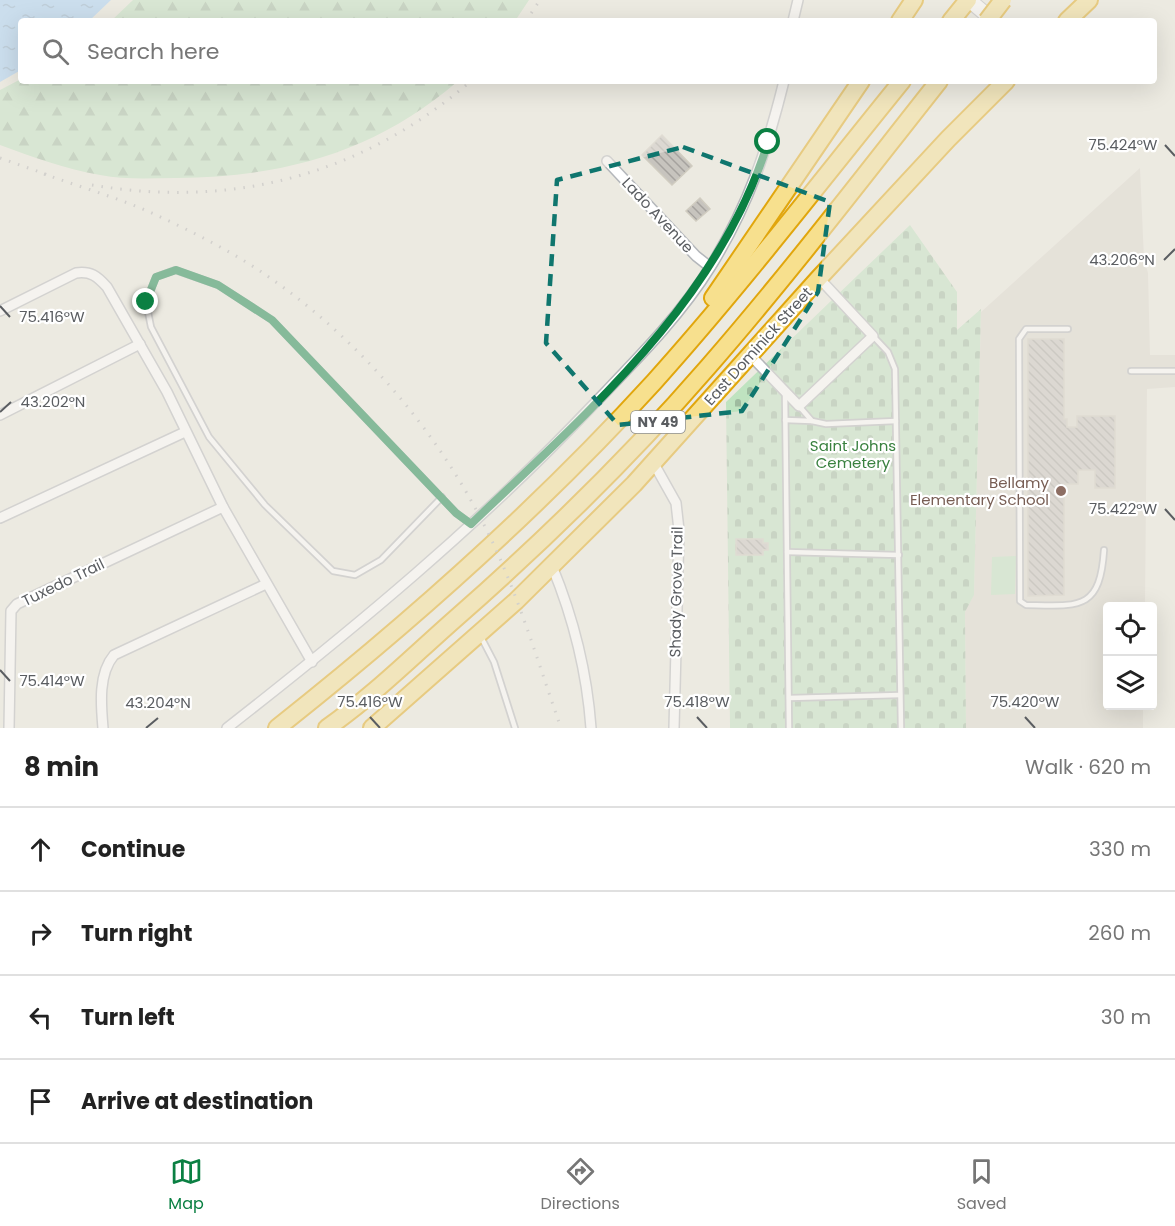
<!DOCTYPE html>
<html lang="en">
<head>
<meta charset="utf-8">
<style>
  :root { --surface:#fff; --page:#f2f2f2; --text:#222; --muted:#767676; --line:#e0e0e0; --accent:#0b8043 }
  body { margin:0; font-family:Poppins,sans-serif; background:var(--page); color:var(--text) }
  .controls { position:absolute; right:18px; bottom:18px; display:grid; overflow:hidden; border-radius:6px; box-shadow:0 6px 24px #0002 }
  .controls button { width:54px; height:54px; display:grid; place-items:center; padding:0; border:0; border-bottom:2px solid var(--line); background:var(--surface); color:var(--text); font:30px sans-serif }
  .stop { position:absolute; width:18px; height:18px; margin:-14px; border:4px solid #0b8043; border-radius:50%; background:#fff }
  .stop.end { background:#0b8043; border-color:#fff; box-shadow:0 2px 6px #0008 }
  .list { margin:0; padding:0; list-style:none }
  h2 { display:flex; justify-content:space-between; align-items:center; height:78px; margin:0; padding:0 24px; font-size:26px }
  h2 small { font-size:20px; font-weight:400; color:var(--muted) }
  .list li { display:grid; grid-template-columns:39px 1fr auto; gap:18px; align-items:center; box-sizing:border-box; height:84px; padding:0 24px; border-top:2px solid var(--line) }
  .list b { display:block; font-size:22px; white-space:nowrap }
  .list em { font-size:20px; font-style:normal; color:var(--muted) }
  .icon { flex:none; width:33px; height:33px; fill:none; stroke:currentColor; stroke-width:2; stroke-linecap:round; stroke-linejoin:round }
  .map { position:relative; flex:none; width:1175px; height:728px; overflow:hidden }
  .search { position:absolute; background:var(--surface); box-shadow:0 6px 24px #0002; left:18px; right:18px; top:18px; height:66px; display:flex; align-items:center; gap:15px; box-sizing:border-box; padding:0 21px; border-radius:6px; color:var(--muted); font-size:22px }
  .sheet { height:414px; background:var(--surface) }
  nav { display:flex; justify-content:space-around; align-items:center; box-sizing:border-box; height:84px; border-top:2px solid var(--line); background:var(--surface); font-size:16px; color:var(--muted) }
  nav a { display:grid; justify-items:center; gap:3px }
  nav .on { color:var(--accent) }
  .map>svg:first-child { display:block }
  .education { fill:#dcd9cf }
  .green { fill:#bfe3c0 }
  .forest { fill:url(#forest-firs) }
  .cemetery { fill:url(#cemetery-stones) }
  .water { fill:url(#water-ripples) }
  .building { fill:url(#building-back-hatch); stroke:#d0ccc0; stroke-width:1.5 }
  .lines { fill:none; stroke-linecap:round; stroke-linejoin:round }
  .lane-casing { stroke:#b4b7bb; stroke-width:8 }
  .street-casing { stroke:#b4b7bb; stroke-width:12 }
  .secondary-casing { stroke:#b5b8bd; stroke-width:16 }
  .highway-casing { stroke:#e1a60d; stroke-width:20 }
  .lane { stroke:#fff; stroke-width:4.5 }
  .street { stroke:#fff; stroke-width:9 }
  .secondary { stroke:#fff; stroke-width:14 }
  .highway { stroke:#f7e08e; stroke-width:16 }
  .rail { stroke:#b2b3b3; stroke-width:3; stroke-dasharray:1.5 8; stroke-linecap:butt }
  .highway-bridge-casing { stroke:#e1a60d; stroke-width:20; stroke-linecap:butt }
  .highway-bridge { stroke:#f7e08e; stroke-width:16 }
  .route { stroke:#0b8043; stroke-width:8 }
  .marked { fill:none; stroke:#0f766e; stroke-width:4.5; stroke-dasharray:12 8; stroke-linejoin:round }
  .ticks { fill:none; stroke:#5a5d61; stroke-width:2 }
  .education-dot { fill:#8d6e63; stroke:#fff; stroke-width:2 }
  .labels { text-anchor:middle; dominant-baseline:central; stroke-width:4.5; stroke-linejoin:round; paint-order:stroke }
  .shield { fill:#fff; stroke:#8c8e90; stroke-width:1.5 }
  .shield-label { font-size:14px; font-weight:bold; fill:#5a5d61 }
  .street-label { font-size:15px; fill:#5a5d61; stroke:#fff }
  .park-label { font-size:15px; fill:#39813f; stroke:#fff }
  .education-label { font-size:15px; fill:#785e54; stroke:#fff; text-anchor:end }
  .ticks-label { font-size:15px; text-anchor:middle; fill:#5a5d61; stroke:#fff; stroke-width:4.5; stroke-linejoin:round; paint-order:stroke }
</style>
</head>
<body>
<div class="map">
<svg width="1175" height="728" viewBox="0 0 1175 728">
  <defs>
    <pattern id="forest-firs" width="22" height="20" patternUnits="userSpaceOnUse" patternTransform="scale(1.5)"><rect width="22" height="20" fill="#bfe3c0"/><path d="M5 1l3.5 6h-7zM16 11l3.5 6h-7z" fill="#9ebb9f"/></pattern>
    <pattern id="cemetery-stones" width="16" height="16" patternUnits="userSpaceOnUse" patternTransform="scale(1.5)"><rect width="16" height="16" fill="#bfe3c0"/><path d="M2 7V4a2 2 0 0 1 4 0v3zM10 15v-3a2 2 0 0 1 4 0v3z" fill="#9ebb9f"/></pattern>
    <pattern id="water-ripples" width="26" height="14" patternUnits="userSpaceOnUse" patternTransform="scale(1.5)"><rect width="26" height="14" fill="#a3d1fa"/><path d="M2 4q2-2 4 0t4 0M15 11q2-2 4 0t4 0" fill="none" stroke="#88adce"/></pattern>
    <pattern id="building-back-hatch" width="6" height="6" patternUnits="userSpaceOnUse" patternTransform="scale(1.5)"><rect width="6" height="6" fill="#c7c4be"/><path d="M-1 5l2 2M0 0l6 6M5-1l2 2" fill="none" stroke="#a5a29e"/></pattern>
  </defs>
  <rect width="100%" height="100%" fill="#eceae1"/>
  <path class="education" d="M1140 168 1144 259 1148 273 1150 355H1175V387L1147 389 1145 606H1108V706H1143V728H966L965 612 974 594 981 312Z"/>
  <path class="green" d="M1016 556 1015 594 991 595 992 557Z"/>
  <g class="forest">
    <path d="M133 0H529L515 21H111Z"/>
    <path d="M21 79V81H458C376 152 284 177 177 178 152 178 125 180 100 175 65 169 33 157 0 145V90Z"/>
  </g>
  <path class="cemetery" d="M910 225 957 292V330L981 309 974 595 965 612 966 728H730L726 402Z"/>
  <path class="water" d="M0 0H111L89 21H21V70L0 82Z"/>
  <g class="building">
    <path d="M662 135 692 166 672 185 642 155Z"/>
    <path d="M700 198 710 209 696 221 686 211Z"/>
    <path d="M1028 339H1064V419H1067V427H1077V416H1115V488H1095V470H1078V484H1064V595L1028 596Z"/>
    <path d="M736 539H763V543H768V550H763V555H736Z"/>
  </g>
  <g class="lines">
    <defs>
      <g id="lane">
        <path d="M1068 329H1026L1019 339 1020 601 1026 605C1079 606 1100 611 1104 550"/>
        <path d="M873 336 888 352 895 369 901 728"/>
        <path d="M1131 371H1175"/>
        <path d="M785 392 789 728"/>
        <path d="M799 406 812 421 826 424 896 421"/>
        <path d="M785 420 812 421"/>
        <path d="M442 497 381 560 355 575 333 571 265 505 209 437 151 327 146 302 156 277 175 270 218 285 272 320 456 513 471 524"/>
        <path d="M787 552 899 555"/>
        <path d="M481 637 494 662 515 728"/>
        <path d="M789 698 900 695"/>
      </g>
      <g id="street">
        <path d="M793 21 798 0"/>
        <path d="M607 161 696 256 710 267"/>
        <path d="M0 311 76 273C91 271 97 276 107 287L167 392 223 507 312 662"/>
        <path d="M750 355 799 406 873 336 819 278"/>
        <path d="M0 415 140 344"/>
        <path d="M653 462 676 503 679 530 674 728"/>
        <path d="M0 518 185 432"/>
        <path d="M552 566C573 617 587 673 591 728"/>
        <path d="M9 728 11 611 17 604 223 507"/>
        <path d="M103 728C101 705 98 674 114 655L266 584"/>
        <path d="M227 728C355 628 479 525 591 407 633 363 679 318 711 266 749 204 767 150 784 81"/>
      </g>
      <path id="secondary" d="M969 0 994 21"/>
      <g id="highway">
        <path d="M900 21 914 0"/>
        <path d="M951 21 968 0"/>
        <path d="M1067 21 1089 0"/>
        <path d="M713 298 861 81"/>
        <path d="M277 728C411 622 539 508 654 382 741 285 820 182 902 81"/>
        <path d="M327 728C373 696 413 656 455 619 545 540 630 457 708 367 789 274 863 177 939 81"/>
        <path d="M372 728 516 601 634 484 819 278 948 139 1006 81"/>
      </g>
    </defs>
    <use href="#lane" class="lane-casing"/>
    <use href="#street" class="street-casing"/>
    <use href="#secondary" class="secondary-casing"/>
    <use href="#highway" class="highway-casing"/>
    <use href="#lane" class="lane"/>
    <use href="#street" class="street"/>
    <use href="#secondary" class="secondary"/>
    <use href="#highway" class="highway"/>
    <g class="rail">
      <path d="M526 21 540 0"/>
      <path d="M0 158 51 176"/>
      <path d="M44 174C80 187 119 198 154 214 195 233 237 254 273 280 357 339 432 425 480 517 515 583 536 657 561 728"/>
      <path d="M92 185C233 209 362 175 471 81"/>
    </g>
    <defs>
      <path id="highway-bridge" d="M987 21 1003 0"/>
    </defs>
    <use href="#highway-bridge" class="highway-bridge-casing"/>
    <use href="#highway-bridge" class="highway-bridge"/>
  </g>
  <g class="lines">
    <path class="route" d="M146 302 156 277 176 270 218 285 272 320 456 513 471 524C587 413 719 301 768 142"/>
  </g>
  <path d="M0 0H1175V728H0ZM683 147 830 202 818 292 742 411 618 425 546 343 557 180Z" fill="#eceae1" fill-opacity=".55" fill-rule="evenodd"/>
  <path class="marked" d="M683 147 830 202 818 292 742 411 618 425 546 343 557 180Z"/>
  <path class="ticks" d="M1165 145 1175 156M1164 260 1175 249M0 306 10 317M0 412 11 402M1165 509 1175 520M0 670 10 681M370 717 380 728M697 717 707 728M1025 717 1035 728M146 728 158 718"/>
  <circle class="education-dot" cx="1061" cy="491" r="6"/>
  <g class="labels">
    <rect class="shield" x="631" y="411" width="54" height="22" rx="4.5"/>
    <g class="shield-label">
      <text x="658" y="422">NY 49</text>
    </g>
    <g class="street-label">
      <text transform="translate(658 215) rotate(47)">Lado Avenue</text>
      <text transform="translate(758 346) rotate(-48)">East Dominick Street</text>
      <text transform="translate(63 582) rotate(-26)">Tuxedo Trail</text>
      <text transform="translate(676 592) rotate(-89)">Shady Grove Trail</text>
    </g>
    <g class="park-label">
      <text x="853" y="445">Saint Johns<tspan x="853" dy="17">Cemetery</tspan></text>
    </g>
    <g class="education-label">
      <text x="1049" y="482">Bellamy<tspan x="1049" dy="17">Elementary School</tspan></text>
    </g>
  </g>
  <g class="ticks-label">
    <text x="1123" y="150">75.424°W</text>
    <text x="1122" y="265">43.206°N</text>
    <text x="52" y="322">75.416°W</text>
    <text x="53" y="407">43.202°N</text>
    <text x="1123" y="514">75.422°W</text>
    <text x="52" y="686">75.414°W</text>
    <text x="370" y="707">75.416°W</text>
    <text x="697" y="707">75.418°W</text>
    <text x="1025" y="707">75.420°W</text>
    <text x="158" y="708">43.204°N</text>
  </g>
</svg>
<div class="controls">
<button><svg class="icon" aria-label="locate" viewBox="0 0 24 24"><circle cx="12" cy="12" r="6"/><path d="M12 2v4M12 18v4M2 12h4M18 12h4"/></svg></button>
<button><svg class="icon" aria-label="layers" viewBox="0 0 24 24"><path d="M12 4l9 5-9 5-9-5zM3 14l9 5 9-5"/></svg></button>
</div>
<div class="stop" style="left:768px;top:142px"></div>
<div class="stop end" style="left:146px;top:302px"></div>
<div class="search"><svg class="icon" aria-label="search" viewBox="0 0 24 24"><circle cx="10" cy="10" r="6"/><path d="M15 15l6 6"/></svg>Search here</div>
</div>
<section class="sheet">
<h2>8 min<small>Walk · 620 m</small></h2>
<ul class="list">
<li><svg class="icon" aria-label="ahead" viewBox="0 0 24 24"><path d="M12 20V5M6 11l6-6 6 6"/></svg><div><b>Continue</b></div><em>330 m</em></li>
<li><svg class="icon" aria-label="right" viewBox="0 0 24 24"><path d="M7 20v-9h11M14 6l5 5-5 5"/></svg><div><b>Turn right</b></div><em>260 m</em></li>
<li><svg class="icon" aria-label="left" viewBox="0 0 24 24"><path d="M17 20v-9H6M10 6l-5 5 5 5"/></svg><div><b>Turn left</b></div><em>30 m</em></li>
<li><svg class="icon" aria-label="arrive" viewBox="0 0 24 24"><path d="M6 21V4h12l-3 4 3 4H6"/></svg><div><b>Arrive at destination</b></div></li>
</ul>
</section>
<nav>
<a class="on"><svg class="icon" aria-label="map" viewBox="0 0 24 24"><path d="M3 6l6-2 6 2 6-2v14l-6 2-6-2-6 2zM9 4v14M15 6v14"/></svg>Map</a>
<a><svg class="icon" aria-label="directions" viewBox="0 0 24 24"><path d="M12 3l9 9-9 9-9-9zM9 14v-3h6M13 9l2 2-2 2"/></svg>Directions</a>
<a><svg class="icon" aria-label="saved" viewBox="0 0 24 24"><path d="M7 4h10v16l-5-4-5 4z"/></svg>Saved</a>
</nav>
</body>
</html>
